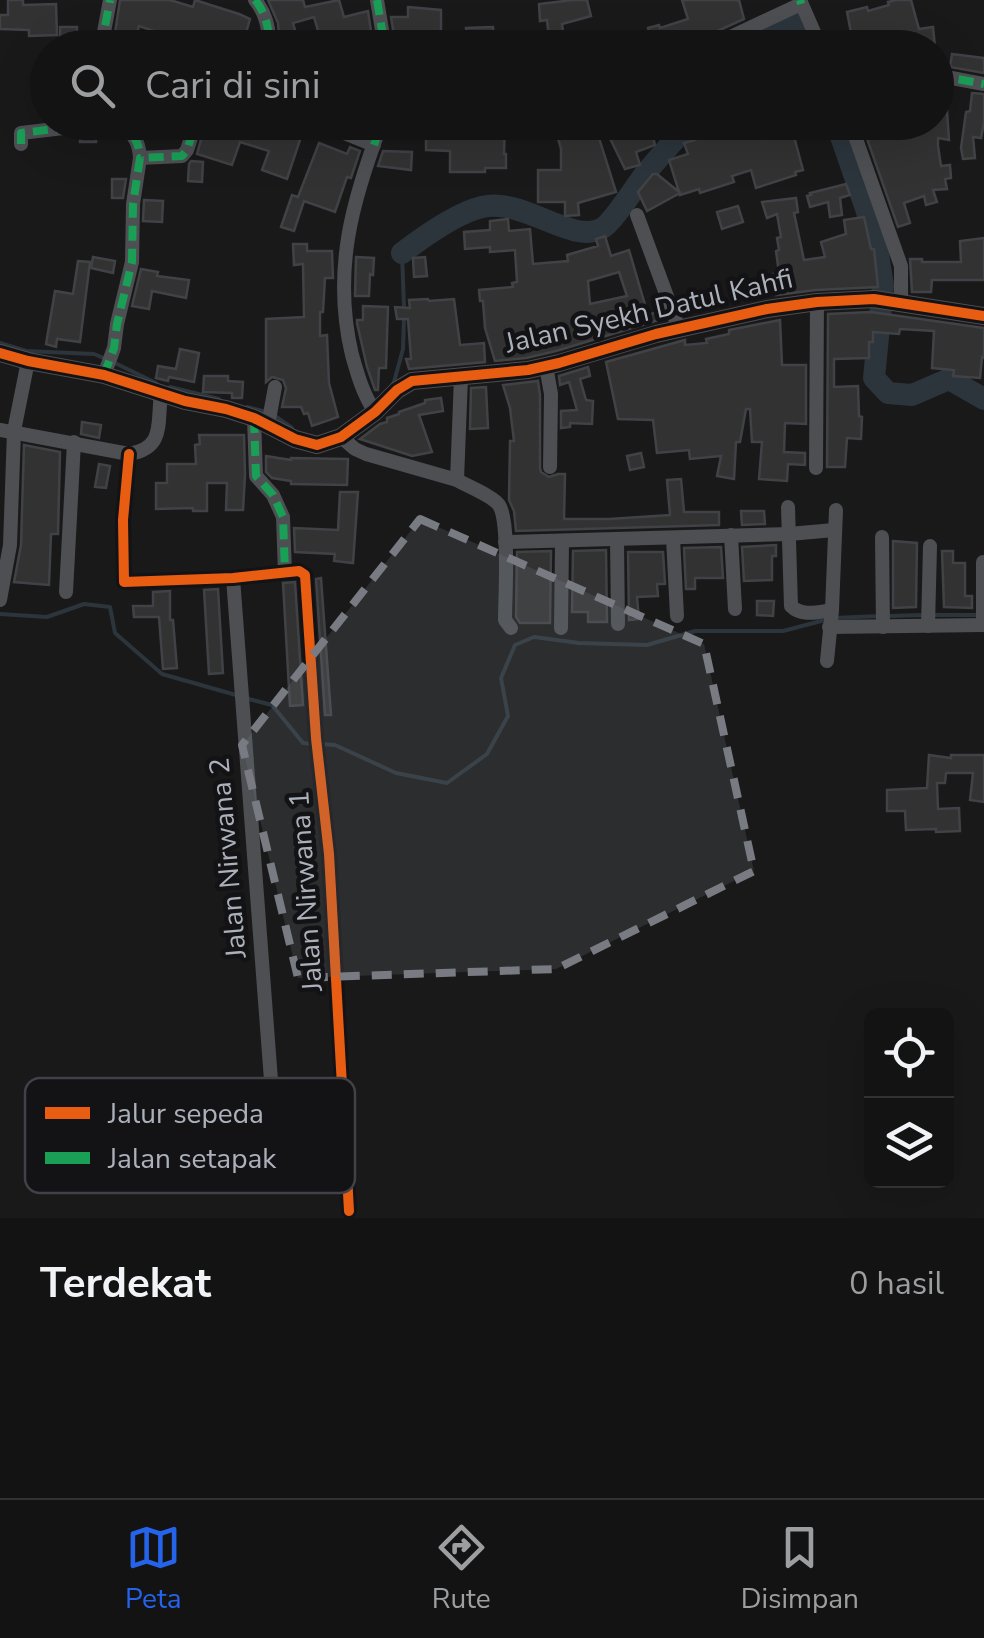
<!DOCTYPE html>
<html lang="id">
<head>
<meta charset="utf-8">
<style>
  :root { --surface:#131314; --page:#1c1c1d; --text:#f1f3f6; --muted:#9d9ea0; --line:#323234; --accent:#2563eb }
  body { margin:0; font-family:"Nunito Sans",sans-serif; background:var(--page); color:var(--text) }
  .controls { position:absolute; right:30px; bottom:30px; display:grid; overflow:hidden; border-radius:15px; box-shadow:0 10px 40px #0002 }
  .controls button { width:90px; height:90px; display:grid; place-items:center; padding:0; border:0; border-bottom:2px solid var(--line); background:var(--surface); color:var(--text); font:50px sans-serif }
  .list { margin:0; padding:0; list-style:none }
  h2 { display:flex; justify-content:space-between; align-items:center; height:130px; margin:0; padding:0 40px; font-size:42px }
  h2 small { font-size:32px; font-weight:400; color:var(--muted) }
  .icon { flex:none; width:55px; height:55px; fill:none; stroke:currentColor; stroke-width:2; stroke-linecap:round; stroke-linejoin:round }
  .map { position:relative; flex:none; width:984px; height:1218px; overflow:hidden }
  .search { position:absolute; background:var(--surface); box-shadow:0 10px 40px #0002; left:30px; right:30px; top:30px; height:110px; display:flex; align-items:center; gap:25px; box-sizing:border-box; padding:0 35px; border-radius:55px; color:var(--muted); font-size:38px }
  .sheet { height:280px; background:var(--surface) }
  nav { display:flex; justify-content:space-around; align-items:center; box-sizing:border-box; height:140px; border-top:2px solid var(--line); background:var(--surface); font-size:28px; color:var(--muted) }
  nav a { display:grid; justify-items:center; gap:5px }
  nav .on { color:var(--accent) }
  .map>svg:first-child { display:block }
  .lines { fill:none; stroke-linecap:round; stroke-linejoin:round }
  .stream { stroke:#2c353c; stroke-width:4 }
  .river { stroke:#2c353c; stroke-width:22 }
  .building { fill:#323233; stroke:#414246; stroke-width:2.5; fill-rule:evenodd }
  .street { stroke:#4d4f53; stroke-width:14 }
  .secondary { stroke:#4c4d51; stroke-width:18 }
  .quiet { stroke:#1a9f57; stroke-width:8; stroke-dasharray:15 8; stroke-linecap:butt }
  .cycleway-casing { stroke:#131316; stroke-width:16 }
  .cycleway { stroke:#e95d12; stroke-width:10 }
  .marked { fill:#787b82; fill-opacity:0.2; stroke:#787b82; stroke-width:8; stroke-dasharray:20 12; stroke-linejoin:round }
  .labels { text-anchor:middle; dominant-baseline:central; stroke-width:9; stroke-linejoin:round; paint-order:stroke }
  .street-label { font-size:28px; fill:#abb0ba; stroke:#131316 }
  .key { fill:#131316; stroke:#414247; stroke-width:2.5 }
  .key-label { font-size:28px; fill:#abb0ba }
</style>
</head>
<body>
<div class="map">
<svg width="984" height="1218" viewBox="0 0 984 1218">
  <rect width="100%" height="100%" fill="#19191a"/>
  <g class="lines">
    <g class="stream">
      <path d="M402 253 404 308"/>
      <path d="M0 343 26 351 94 354 106 359"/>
      <path d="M115 363 156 383"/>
      <path d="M394 382 403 349 404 318"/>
      <path d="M170 387 219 399"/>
      <path d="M247 407 267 412"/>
      <path d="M275 416 292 428"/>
      <path d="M0 614 47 617 84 604 110 607 115 633 162 674 236 695"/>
      <path d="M934 615H979"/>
      <path d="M889 616 924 615"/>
      <path d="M834 618 879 616"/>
      <path d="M245 698 272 705 303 743 312 744"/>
      <path d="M321 744 335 745 396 773 447 783 487 754 508 716 501 678 515 645 534 637 579 643 647 645 695 631H783L825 620"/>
    </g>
    <g class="river">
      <path d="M758 48 786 18 800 25 810 48"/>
      <path d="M836 122 875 235 883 286 874 378 888 393 912 395 949 379 984 399"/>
      <path d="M402 253C423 237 456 213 482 207 522 197 571 244 601 229 612 224 635 187 644 175 659 157 675 140 690 122"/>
    </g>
  </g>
  <g class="building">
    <path d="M8 0H23V5L56 4 57 35 29 36V30L0 29V15H8Z"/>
    <path d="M120 0H170L193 7 195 0 239 14 250 19 246 33 259 37 261 48H157L163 34 139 26 133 48H117L120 33H115Z"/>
    <path d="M268 0H303L305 7 339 0 344 17 368 11 371 31 322 45 314 17 293 23 300 48H280L278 23Z"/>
    <path d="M573 0H587L591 16 562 24 565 48H550L547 20 540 21 539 4Z"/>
    <path d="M682 0H739L744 19 702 38 697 46 692 48H671L669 41 647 48H607V44L649 32 648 28 659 25 660 28 688 19Z"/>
    <path d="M896 0H911L919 29 933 27 935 47 854 48 847 12 867 7 868 11 889 5 888 2Z"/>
    <path d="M408 7 441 10V44L406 43V48H396L391 17H408Z"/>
    <rect x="60" y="27" width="17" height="19"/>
    <path d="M493 27 494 48H467L466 28Z"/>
    <path d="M787 36 790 48H759L758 44Z"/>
    <path d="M952 54 984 58V73L950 67Z"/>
    <path d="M972 93 984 94V123L981 138 973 137 975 158 963 159 961 148 966 112 970 111Z"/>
    <path d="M936 96H946L949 140 938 138V146L941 166 950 165 951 178 945 179 947 189 933 190 937 202 926 205 924 196 904 203 910 223 898 227 864 130 888 122H936Z"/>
    <path d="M86 122H97L96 142H80V134Z"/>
    <path d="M147 122H183L179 134 160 128 157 138 145 134Z"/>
    <path d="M206 122H241L253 126 254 122 275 129 277 122H306L287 179 262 170 269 151 240 142 232 165 197 154Z"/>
    <path d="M453 122H505L504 154H506V168H485V172H450V151L426 150V137L449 138V129H453Z"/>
    <path d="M526 122H541L542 128 559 122H594L616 192 578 203 579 215 565 216V202H538V170H561V149L557 135H525Z"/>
    <path d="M602 122H664L667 133 653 137 655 145 636 152 640 165 625 169Z"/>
    <path d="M731 122H758L763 139 792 129 803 170 795 172 796 175 756 188 751 170 732 176 734 182 700 193 699 189 680 195V193L647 211 638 192 653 174H657L679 192 669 160 688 154 684 143 695 140 693 133 702 130 705 138 733 129Z"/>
    <path d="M319 143 347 154 350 147 360 151 351 178 347 177 335 212 304 201 294 231 281 227 292 195 298 197Z"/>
    <path d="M383 151 412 152 411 170 378 166Z"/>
    <path d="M191 161 203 162 202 182 188 181 189 164Z"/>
    <path d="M112 179H126L123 198H112Z"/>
    <path d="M846 184 850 195 840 198 842 215 830 217 828 202 810 207 807 196 811 195 810 193Z"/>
    <path d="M796 198 798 212 794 213 804 260 825 257 821 242 846 234 844 220 864 217 871 249H874L878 287 816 290 776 295 773 274 779 273 776 251 779 250 777 238 781 237 777 214 767 218 762 202Z"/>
    <path d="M144 200 163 201 162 222 143 221Z"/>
    <path d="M738 206 743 222 722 229 717 212Z"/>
    <path d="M508 219 509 231 530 229 533 264 568 261 567 255 598 246 596 239 605 236 611 256 629 250 648 315 657 312 659 320 556 351 526 358 495 361 485 328 483 301H480L479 290 513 287 512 283 517 282 515 250 490 252V247L465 249 464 232 490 230V221ZM619 272 627 296 590 304 588 281Z"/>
    <path d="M984 238V280H932L931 292H912L910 259H922V262H961L960 241Z"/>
    <path d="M293 244H307V251H332L333 278H325L323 312H320V336L327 335 329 383 338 417 312 426 308 413 304 414 301 407H282L286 388 283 380 272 377 266 382V319L304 317 303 264 294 265Z"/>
    <path d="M93 257 115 261 113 273 91 268Z"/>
    <path d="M356 257 374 258 373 275 370 274 369 296H355Z"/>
    <path d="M425 257 427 276 414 277 413 258Z"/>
    <path d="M78 261 90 262 80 342 57 339 56 347 46 344 55 291 73 294Z"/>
    <path d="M141 269 158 272 157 276 189 280 186 298 152 291 149 309 132 306Z"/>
    <path d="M428 299 429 301 454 299 460 345 484 343 485 362 409 369 406 359H411L408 319H397L395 307 410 308 409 300Z"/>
    <path d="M363 306 388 307 386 368H379L378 390H375L367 367 357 323V320H363Z"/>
    <path d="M871 312 984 328V358L982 357 980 378 953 376 954 370 932 368 934 331 900 329 899 334 873 332V342H869V358L834 359V387L858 386 859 416 862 417 861 439 847 438 845 467H827L828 314Z"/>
    <path d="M780 320 782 365H806V424L785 423 784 452 805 453V465L788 464 787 481 759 479 762 442H752L750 409H746L740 442H736L734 479 717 476 721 456 690 459 689 450 657 453 653 420 618 419 606 362 685 340V345L707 343 706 339 729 334V330Z"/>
    <path d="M180 349 199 353 194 382 169 377 168 381 156 378 158 366 176 369Z"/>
    <path d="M588 367 590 376 580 379 586 400 593 401 592 424 570 423V427L561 428V411L577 410 569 382 560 385 559 376Z"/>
    <path d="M204 376H228V381L243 382 242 398H232V393L203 392Z"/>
    <path d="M538 381 540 395V468L541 472 549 477 558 474H565L564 519H609L670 515 667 480 681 479 684 512H719V525L516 531 514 511 509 500 510 441H514L510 408 503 385Z"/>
    <path d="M486 387 488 428 470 429 471 388Z"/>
    <path d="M441 398 443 411 419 415 432 452 412 456 360 439 380 424 387 422V418L399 414V412L425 403V400Z"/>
    <path d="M82 422 101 425 99 438 81 434Z"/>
    <path d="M199 435H244L245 475 243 510H226L227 483H207V511H193V508L156 509V483H167V464H196L195 445 200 444Z"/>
    <path d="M24 445 60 452 58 534H51L49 585 14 582 21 545Z"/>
    <path d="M641 453 644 467 630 470 627 456Z"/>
    <path d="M266 456 291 460V458L348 459 347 485 291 484V481L272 478 266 472Z"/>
    <path d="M99 464 110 466 106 488 95 487Z"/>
    <path d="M340 492H358L353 563 334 561 335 554 295 552 294 528 338 530Z"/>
    <path d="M741 511H764L765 524 742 525Z"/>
    <path d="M893 541 917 543 916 607 893 608Z"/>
    <path d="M776 545V556H772V580L744 581 742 547Z"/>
    <path d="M721 547 723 578H695V589H686L684 548Z"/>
    <path d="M606 550 607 622H588V612H572L573 551Z"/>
    <path d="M551 551 550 623H520L516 617 517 552Z"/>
    <path d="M942 551H953V563H965V596H972V608L944 607Z"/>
    <path d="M628 552H663L665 584H657L658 596 637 597 639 619 629 620Z"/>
    <path d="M321 578 331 715H325L316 579Z"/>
    <path d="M295 582 303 705 290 706 283 583Z"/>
    <path d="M218 589 223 673 209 674 204 590Z"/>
    <path d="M170 591V620H173L177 668 163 669 159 617H134L133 606H153V592Z"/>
    <path d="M757 601H774L773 616 757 615Z"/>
    <path d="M929 755 951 758V755H984V802L970 800 973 773H946L945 783H937L938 809 959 808 960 831 936 832V829L906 830 905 811H887V790L927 788Z"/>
  </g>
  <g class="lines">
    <g class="street">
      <path d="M255 0C266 13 268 27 270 43"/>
      <path d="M377 0 385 48"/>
      <path d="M800 0 821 48"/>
      <path d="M101 48 110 0"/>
      <path d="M707 48 801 4"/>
      <path d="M936 75 984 84"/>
      <path d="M114 122C131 131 139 138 140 158"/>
      <path d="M317 122 374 145"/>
      <path d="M850 122 901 266V303"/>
      <path d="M21 144V133L72 127 75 122"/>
      <path d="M637 215 679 329"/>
      <path d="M546 366 551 394 550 467"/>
      <path d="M104 375 114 348 117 324 132 262 133 204 140 158 182 156 187 150 196 122"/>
      <path d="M461 377 457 480C467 486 493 496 499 505 510 521 505 598 505 620L511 628"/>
      <path d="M375 412C363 394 358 376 352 355 332 271 352 201 382 122"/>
      <path d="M254 418 256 476 273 495 283 517 285 573"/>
      <path d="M268 425 275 387"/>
      <path d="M0 430 129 454C165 448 157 424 161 394"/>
      <path d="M341 437 355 449 366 454 457 480"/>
      <path d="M129 454 123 520 124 582 233 578 299 571 305 575 316 738 329 854 349 1211"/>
      <path d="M816 468 817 302"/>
      <path d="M788 507 791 606C802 617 818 612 832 610"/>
      <path d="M731 535 735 609"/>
      <path d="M882 537 883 627"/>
      <path d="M673 538 677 616"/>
      <path d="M617 539 618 624"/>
      <path d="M505 542 789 534 834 530"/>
      <path d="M233 578 275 1133"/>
      <path d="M66 592 74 442"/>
      <path d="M0 600 10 545 14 431 28 361"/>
      <path d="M983 625V562"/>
      <path d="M928 626 930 546"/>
      <path d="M829 627 984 625"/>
      <path d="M561 628 562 542"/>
      <path d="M827 661 832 610 836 510"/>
    </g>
    <path class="secondary" d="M0 353 28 361 104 375 185 401 226 409 254 418 295 439 317 445 341 437 375 412 397 390 412 381 528 370 559 363 656 334 767 309 817 302 874 299 984 316"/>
    <g class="quiet">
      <path d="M255 0C266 13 268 27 270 43"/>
      <path d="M377 0 385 48"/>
      <path d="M800 0 801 4"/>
      <path d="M101 48 110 0"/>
      <path d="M936 75 984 84"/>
      <path d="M114 122C131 131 139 138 140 158"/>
      <path d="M21 144V133L72 127 75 122"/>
      <path d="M374 145 382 122"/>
      <path d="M104 375 114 348 117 324 132 262 133 204 140 158 182 156 187 150 196 122"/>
      <path d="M254 418 256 476 273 495 283 517 285 573"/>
    </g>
    <defs>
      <g id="cycleway">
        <path d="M0 353 28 361 104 375 185 401 226 409 254 418 295 439 317 445 341 437 375 412 397 390 412 381 528 370 559 363 656 334 767 309 817 302 874 299 984 316"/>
        <path d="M129 454 123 520 124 582 233 578 299 571 305 575 316 738 329 854 349 1211"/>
      </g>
    </defs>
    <use href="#cycleway" class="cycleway-casing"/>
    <use href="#cycleway" class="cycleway"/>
  </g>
  <path class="marked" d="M420 519 704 644 754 871 556 969 298 978 242 745Z"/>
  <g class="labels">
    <g class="street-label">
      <text transform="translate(649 311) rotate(-13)">Jalan Syekh Datul Kahfi</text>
      <text transform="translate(228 858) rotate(-95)">Jalan Nirwana 2</text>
      <text transform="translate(306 891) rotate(-94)">Jalan Nirwana 1</text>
    </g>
  </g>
  <rect x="25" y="1078" width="330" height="115" rx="15" class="key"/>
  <rect x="45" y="1107" width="45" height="12" fill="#e95d12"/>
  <rect x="45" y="1152" width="45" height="12" fill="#1a9f57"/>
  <g class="key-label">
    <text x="108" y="1123">Jalur sepeda</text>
    <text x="108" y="1168">Jalan setapak</text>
  </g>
</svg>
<div class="controls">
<button><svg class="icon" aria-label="locate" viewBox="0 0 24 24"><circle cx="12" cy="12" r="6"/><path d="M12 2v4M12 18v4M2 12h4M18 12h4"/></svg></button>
<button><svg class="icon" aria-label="layers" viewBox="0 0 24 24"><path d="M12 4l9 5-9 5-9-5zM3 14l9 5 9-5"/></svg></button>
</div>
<div class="search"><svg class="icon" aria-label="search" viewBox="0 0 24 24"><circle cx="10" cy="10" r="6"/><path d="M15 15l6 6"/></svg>Cari di sini</div>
</div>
<section class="sheet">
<h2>Terdekat<small>0 hasil</small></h2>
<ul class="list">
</ul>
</section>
<nav>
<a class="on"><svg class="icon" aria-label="map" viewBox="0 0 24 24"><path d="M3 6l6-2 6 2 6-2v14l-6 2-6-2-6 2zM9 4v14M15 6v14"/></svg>Peta</a>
<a><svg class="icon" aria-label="directions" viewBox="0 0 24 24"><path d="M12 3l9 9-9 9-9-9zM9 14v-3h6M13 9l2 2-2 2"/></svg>Rute</a>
<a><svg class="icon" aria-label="saved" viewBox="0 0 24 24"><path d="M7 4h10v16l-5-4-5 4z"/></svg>Disimpan</a>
</nav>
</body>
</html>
